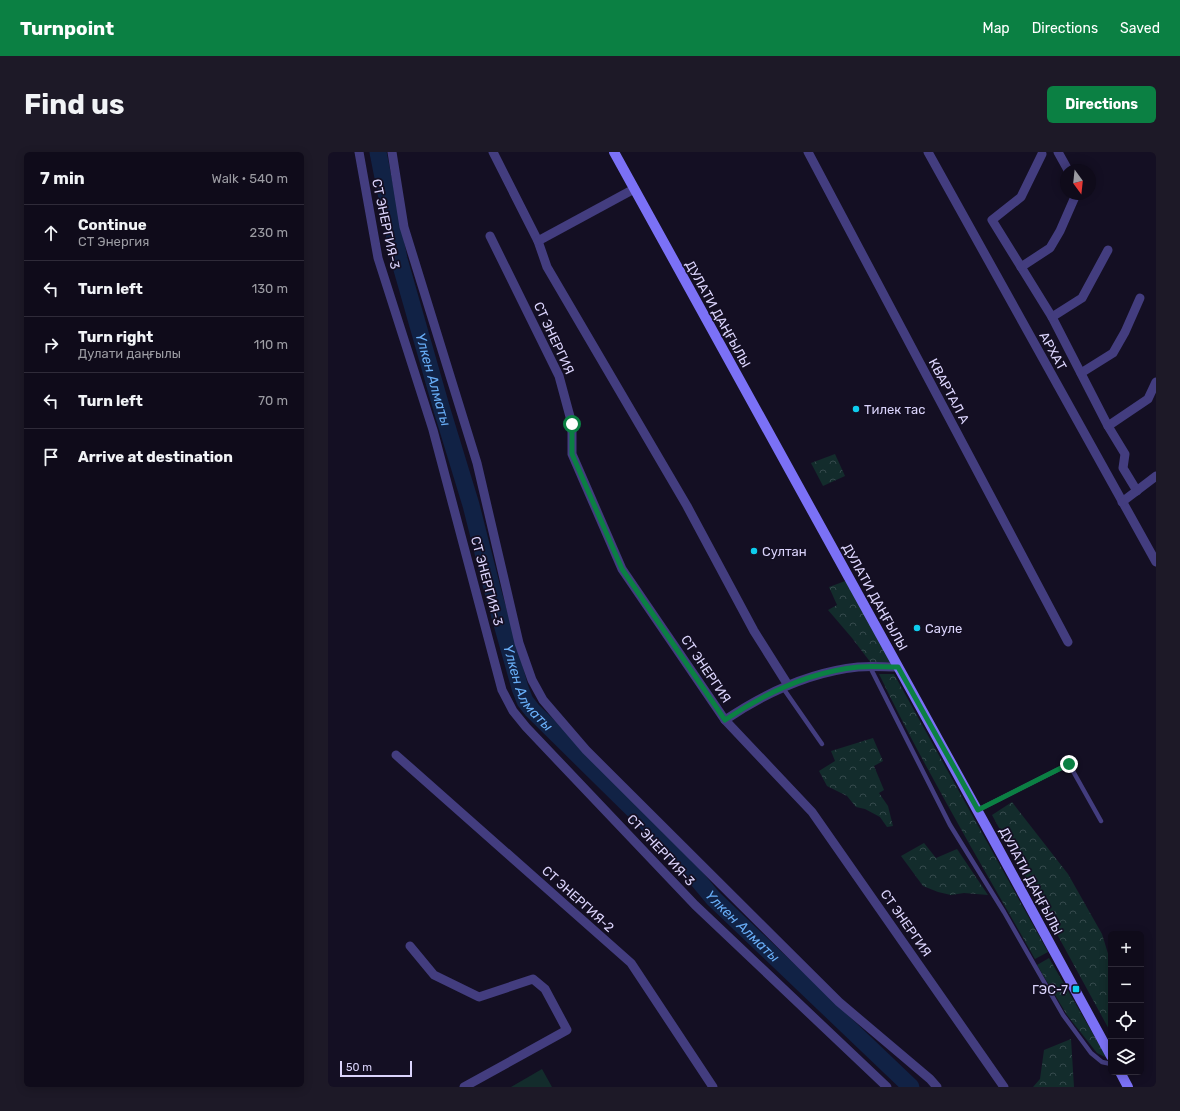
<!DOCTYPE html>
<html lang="en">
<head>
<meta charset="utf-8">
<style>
  :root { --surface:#0f0b1a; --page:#1d1927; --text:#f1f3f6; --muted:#9b9ba2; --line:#2f2b39; --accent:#0b8043 }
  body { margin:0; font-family:Rubik,sans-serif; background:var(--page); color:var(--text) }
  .controls { position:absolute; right:12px; bottom:12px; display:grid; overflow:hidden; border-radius:6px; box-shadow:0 2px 10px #0003 }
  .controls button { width:36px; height:36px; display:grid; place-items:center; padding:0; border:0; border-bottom:1px solid var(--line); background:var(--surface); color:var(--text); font:20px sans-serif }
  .compass { position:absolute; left:732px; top:12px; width:36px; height:36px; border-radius:50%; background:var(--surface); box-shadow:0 2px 10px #0003; rotate:165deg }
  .scale { position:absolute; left:12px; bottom:10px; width:72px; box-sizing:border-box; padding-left:4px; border:2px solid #dbd4fc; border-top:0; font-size:11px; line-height:14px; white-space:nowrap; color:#dbd4fc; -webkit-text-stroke:3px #140f23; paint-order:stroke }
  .stop { position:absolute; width:12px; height:12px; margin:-9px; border:3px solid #0b8043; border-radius:50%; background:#fff }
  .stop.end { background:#0b8043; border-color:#fff; box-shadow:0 1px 4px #0008 }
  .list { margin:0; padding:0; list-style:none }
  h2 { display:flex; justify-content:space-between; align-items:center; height:52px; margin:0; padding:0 16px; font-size:17px }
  h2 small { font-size:13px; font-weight:400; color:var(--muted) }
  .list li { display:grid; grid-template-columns:26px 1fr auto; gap:12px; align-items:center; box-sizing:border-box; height:56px; padding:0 16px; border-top:1px solid var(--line) }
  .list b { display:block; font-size:15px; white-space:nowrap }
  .list p { margin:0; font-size:13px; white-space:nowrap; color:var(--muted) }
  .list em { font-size:13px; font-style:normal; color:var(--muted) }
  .icon { flex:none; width:22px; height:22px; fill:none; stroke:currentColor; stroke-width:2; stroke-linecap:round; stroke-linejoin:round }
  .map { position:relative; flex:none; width:828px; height:935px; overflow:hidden; border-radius:6px }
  header { display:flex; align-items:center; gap:24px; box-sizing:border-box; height:56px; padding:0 20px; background:var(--accent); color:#fff }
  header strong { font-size:19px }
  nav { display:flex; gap:22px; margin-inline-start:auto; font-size:14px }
  .intro { display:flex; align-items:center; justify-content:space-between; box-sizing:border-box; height:96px; padding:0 24px }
  h1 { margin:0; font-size:28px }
  .button { padding:10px 18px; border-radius:6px; background:var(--accent); color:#fff; font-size:14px; font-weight:700 }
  main { display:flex; gap:24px; padding:0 24px }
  aside { flex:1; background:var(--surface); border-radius:6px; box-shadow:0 2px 10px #0003 }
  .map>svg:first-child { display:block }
  .grass { fill:#132c2c }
  .forest { fill:url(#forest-crowns) }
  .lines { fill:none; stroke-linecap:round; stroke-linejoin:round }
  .river { stroke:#112245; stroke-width:17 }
  .lane { stroke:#433d7f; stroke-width:4.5 }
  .street { stroke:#433d7f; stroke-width:9 }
  .secondary { stroke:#7b71f6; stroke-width:10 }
  .route { stroke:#0b8043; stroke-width:5 }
  .poi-dot { fill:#0ecdee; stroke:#140f23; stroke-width:1.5 }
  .labels { text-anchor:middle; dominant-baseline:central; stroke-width:3.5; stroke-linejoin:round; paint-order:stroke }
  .street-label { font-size:13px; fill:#dbd4fc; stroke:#140f23 }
  .poi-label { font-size:13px; fill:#dbd4fc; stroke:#140f23; text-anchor:start }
  .water-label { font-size:14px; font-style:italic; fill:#68adf6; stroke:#140f23 }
</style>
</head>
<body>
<header>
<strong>Turnpoint</strong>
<nav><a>Map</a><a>Directions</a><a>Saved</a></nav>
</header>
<div class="intro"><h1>Find us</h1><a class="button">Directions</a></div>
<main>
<aside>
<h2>7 min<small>Walk · 540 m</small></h2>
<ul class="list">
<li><svg class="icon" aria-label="ahead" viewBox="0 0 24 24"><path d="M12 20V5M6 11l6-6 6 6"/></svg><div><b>Continue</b><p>СТ Энергия</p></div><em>230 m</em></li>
<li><svg class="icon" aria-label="left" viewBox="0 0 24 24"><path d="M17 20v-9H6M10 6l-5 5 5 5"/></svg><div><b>Turn left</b></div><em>130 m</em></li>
<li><svg class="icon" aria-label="right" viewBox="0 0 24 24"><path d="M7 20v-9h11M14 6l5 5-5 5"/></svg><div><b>Turn right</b><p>Дулати даңғылы</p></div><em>110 m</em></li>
<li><svg class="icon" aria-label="left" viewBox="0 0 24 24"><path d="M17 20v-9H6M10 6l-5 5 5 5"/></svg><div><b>Turn left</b></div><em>70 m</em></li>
<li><svg class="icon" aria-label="arrive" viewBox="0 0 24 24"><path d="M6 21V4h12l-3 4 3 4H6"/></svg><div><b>Arrive at destination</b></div></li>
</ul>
</aside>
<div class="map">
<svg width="828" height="935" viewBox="0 0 828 935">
  <defs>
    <pattern id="forest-crowns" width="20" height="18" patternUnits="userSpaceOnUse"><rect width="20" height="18" fill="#132c2c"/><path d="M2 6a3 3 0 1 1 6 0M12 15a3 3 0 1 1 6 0" fill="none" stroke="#354a4c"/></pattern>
  </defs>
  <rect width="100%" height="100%" fill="#140f23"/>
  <path class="grass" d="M214 917 224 935H183Z"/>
  <g class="forest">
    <path d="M507 302 517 324 495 334 483 311Z"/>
    <path d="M520 428 563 510 543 511 524 486 500 458 509 453 501 435Z"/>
    <path d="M551 522H566L720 800 707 807C654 713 598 620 551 522Z"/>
    <path d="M545 586 555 609 546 614 556 638 551 641 560 654 565 674 559 675 552 665 537 657 528 655 519 644 499 634 491 619 507 609 503 599Z"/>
    <path d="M684 650 740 722 774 782 782 808 781 829 783 832V881L664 663Z"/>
    <path d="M596 691 608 706 629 697 660 743 636 741 623 743 610 740 595 734 573 704Z"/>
    <path d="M721 806 779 906 769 901 739 863 709 813Z"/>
    <path d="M743 887 746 935H705L712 927 716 898Z"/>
  </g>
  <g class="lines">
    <path class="river" id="s1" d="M50 0 71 107 114 258 143 353 165 440 192 536 197 549 204 558 341 693 385 746 583 935"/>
    <g class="lane">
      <path d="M542 515 622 673 676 760 735 863 763 901 774 910 783 912"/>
      <path d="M455 536 494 592"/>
      <path d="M650 658 741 612 773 669"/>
    </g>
    <g class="street">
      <path d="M31 0 50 106 105 278 174 538 185 559 198 575 367 753 559 935"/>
      <path d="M64 0 76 75 149 311 191 491 204 528 215 548 258 598 511 850 602 927 609 935"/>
      <path d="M165 0 210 89 219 115 359 354 426 479 460 533"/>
      <path d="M480 0 740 490"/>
      <path d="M600 0 828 410"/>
      <path d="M730 0 740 18"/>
      <path d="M714 2 693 45 664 68 724 165 780 274 797 302 795 316 809 339"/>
      <path d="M162 84 231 224 244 272V302L294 417 397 568 484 660 676 935"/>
      <path d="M210 89 306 37"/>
      <path d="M693 115 722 96 732 79 746 47"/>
      <path d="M724 165 754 146 780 98"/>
      <path d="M753 221 785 201 797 180 812 146"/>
      <path d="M780 274 820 247 828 230"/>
      <path d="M794 350 828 324"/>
      <path d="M397 568C437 541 482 520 530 515 543 514 557 515 570 515"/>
      <path d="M68 603 303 811 385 935"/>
      <path d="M82 794 106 823 151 845 205 827 217 837 239 878 136 935"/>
    </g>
    <g class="secondary">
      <path d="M286 0 664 685 783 904"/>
      <path d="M792 920 800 935"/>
    </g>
  </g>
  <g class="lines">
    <path class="route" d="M244 272V302L294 417 397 568C437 541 482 520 530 515 543 514 557 515 570 515L650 658 741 612"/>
  </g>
  <g class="poi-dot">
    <circle cx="528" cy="257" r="4"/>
    <circle cx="426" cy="399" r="4"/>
    <circle cx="589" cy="476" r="4"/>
    <rect x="744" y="833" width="8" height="8" rx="2"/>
  </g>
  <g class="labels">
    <g class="street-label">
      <text transform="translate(58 72) rotate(78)">СТ ЭНЕРГИЯ-3</text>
      <text transform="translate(390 162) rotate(61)">ДУЛАТИ ДАҢҒЫЛЫ</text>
      <text transform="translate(226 186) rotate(65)">СТ ЭНЕРГИЯ</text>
      <text transform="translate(725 199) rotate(61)">АРХАТ</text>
      <text transform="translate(621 239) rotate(62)">КВАРТАЛ А</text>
      <text transform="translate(159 429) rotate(75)">СТ ЭНЕРГИЯ-3</text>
      <text transform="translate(547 445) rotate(61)">ДУЛАТИ ДАҢҒЫЛЫ</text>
      <text transform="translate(378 517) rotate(56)">СТ ЭНЕРГИЯ</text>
      <text transform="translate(333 698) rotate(47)">СТ ЭНЕРГИЯ-3</text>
      <text transform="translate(703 729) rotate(62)">ДУЛАТИ ДАҢҒЫЛЫ</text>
      <text transform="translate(250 747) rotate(42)">СТ ЭНЕРГИЯ-2</text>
      <text transform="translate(578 771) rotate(55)">СТ ЭНЕРГИЯ</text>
    </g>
    <g class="poi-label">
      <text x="536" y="257">Тилек тас</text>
      <text x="434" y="399">Султан</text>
      <text x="597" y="476">Сауле</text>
      <text x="740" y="837" text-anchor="end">ГЭС-7</text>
    </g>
    <g class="water-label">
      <text stroke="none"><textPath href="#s1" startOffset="234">Үлкен Алматы</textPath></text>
      <text stroke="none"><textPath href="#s1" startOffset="558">Үлкен Алматы</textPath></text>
      <text stroke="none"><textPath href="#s1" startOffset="882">Үлкен Алматы</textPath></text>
    </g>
  </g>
</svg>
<div class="controls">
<button>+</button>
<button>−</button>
<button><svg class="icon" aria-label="locate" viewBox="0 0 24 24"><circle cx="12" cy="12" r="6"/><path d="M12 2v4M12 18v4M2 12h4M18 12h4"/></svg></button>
<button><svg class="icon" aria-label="layers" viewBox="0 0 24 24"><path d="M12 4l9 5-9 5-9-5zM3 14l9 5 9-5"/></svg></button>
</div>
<svg class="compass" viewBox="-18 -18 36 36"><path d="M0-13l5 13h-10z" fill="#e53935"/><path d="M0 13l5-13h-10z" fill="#9b9ba2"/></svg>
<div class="scale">50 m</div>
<div class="stop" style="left:244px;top:272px"></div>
<div class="stop end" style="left:741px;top:612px"></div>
</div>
</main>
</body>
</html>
